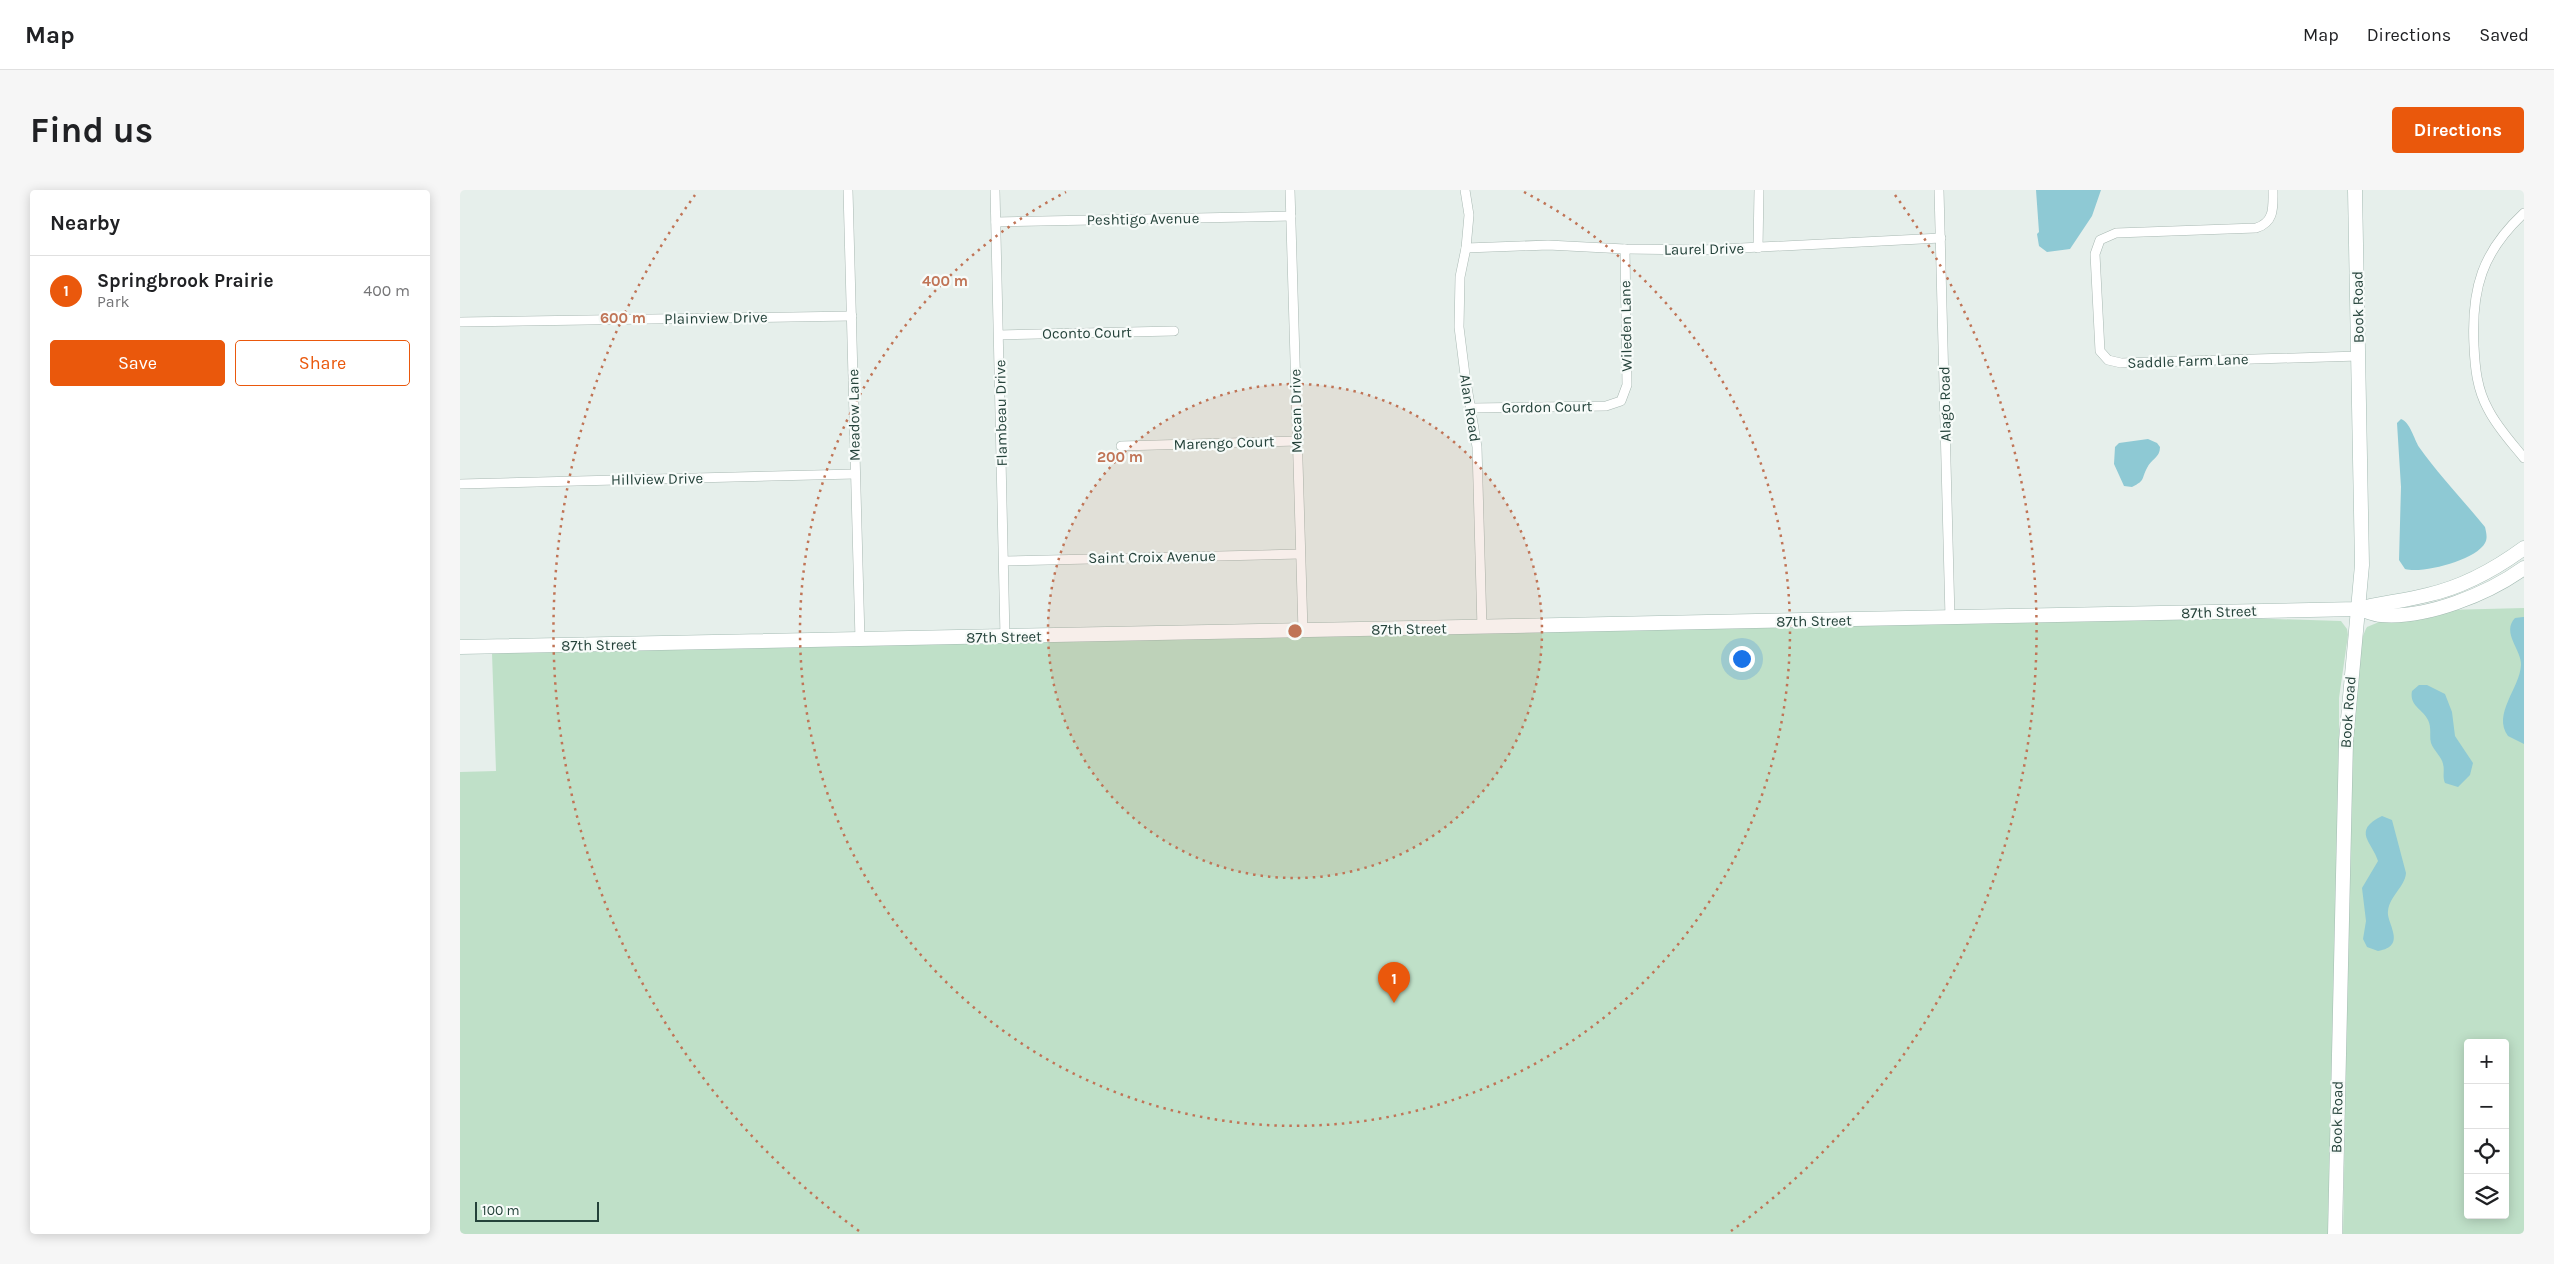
<!DOCTYPE html>
<html lang="en">
<head>
<meta charset="utf-8">
<style>
  :root { --surface:#fff; --page:#f6f6f6; --text:#202124; --muted:#757577; --line:#e0e0e0; --accent:#ea580c }
  body { margin:0; font-family:Karla,sans-serif; background:var(--page); color:var(--text) }
  .controls { position:absolute; right:15px; bottom:15px; display:grid; overflow:hidden; border-radius:5px; box-shadow:0 2px 12px #0003 }
  .controls button { width:45px; height:45px; display:grid; place-items:center; padding:0; border:0; border-bottom:1px solid var(--line); background:var(--surface); color:var(--text); font:25px sans-serif }
  .scale { position:absolute; left:15px; bottom:12px; width:124px; box-sizing:border-box; padding-left:5px; border:2px solid #24423a; border-top:0; font-size:14px; line-height:18px; white-space:nowrap; color:#24423a; -webkit-text-stroke:4px #f7fbf9; paint-order:stroke }
  .you { position:absolute; left:1281px; top:468px; width:18px; height:18px; margin:-12px; border:4px solid #fff; border-radius:50%; background:#1a73e8; box-shadow:0 0 0 8px #1a73e833 }
  .badge { display:grid; place-items:center; width:32px; height:32px; border-radius:50%; background:var(--accent); color:#fff; font-size:16px; font-weight:700 }
  .pin { position:absolute; translate:-50% -41px; filter:drop-shadow(0 1px 2px #0008) }
  .pin::after { content:''; position:absolute; top:26px; width:18px; height:15px; background:inherit; clip-path:polygon(0 0,100% 0,50% 100%) }
  .list { margin:0; padding:0; list-style:none }
  h2 { display:flex; justify-content:space-between; align-items:center; height:65px; margin:0; padding:0 20px; font-size:21px }
  h2 small { font-size:16px; font-weight:400; color:var(--muted) }
  .list li { display:grid; grid-template-columns:32px 1fr auto; gap:15px; align-items:center; box-sizing:border-box; height:70px; padding:0 20px; border-top:1px solid var(--line) }
  .list b { display:block; font-size:19px; white-space:nowrap }
  .list p { margin:0; font-size:16px; white-space:nowrap; color:var(--muted) }
  .list em { font-size:16px; font-style:normal; color:var(--muted) }
  .actions { display:flex; gap:10px; padding:15px 20px }
  .actions a { flex:1; padding:11px 0; border:1px solid var(--accent); border-radius:5px; text-align:center; font-size:18px; color:var(--accent) }
  .actions .main { background:var(--accent); color:#fff }
  .icon { flex:none; width:28px; height:28px; fill:none; stroke:currentColor; stroke-width:2; stroke-linecap:round; stroke-linejoin:round }
  .map { position:relative; flex:none; width:2064px; height:1044px; overflow:hidden; border-radius:5px }
  header { display:flex; align-items:center; gap:30px; box-sizing:border-box; height:70px; padding:0 25px; background:var(--surface); border-bottom:1px solid var(--line) }
  header strong { font-size:24px }
  nav { display:flex; gap:28px; margin-inline-start:auto; font-size:18px }
  .intro { display:flex; align-items:center; justify-content:space-between; box-sizing:border-box; height:120px; padding:0 30px }
  h1 { margin:0; font-size:35px }
  .button { padding:12px 22px; border-radius:5px; background:var(--accent); color:#fff; font-size:18px; font-weight:700 }
  main { display:flex; gap:30px; padding:0 30px }
  aside { flex:1; background:var(--surface); border-radius:5px; box-shadow:0 2px 12px #0003 }
  .map>svg:first-child { display:block }
  .green { fill:#bfe0c8; fill-rule:evenodd }
  .water { fill:#8ec9d4 }
  .lines { fill:none; stroke-linecap:round; stroke-linejoin:round }
  .street-casing { stroke:#a8b8b2; stroke-width:10 }
  .secondary-casing { stroke:#a4bbb3; stroke-width:15 }
  .street { stroke:#fff; stroke-width:9 }
  .secondary { stroke:#fff; stroke-width:14 }
  .ring { fill:none; stroke:#c07456; stroke-width:2.5; stroke-dasharray:2.5 5 }
  .labels { text-anchor:middle; dominant-baseline:central; stroke-width:4.5; stroke-linejoin:round; paint-order:stroke }
  .street-label { font-size:15px; fill:#24423a; stroke:#f7fbf9 }
  .centre { fill:#c07456; stroke:#f7fbf9; stroke-width:2.5 }
  .ring-label { font-size:15px; text-anchor:middle; font-weight:bold; fill:#c07456; stroke:#f7fbf9; stroke-width:4.5; stroke-linejoin:round; paint-order:stroke }
</style>
</head>
<body>
<header>
<strong>Map</strong>
<nav><a>Map</a><a>Directions</a><a>Saved</a></nav>
</header>
<div class="intro"><h1>Find us</h1><a class="button">Directions</a></div>
<main>
<aside>
<h2>Nearby<small></small></h2>
<ul class="list">
<li><span class="badge">1</span><div><b>Springbrook Prairie</b><p>Park</p></div><em>400 m</em></li>
</ul>
<div class="actions"><a class="main">Save</a><a>Share</a></div>
</aside>
<div class="map">
<svg width="2064" height="1044" viewBox="0 0 2064 1044">
  <rect width="100%" height="100%" fill="#e6efeb"/>
  <g class="green">
    <path d="M2064 418V1044H1883C1886 888 1886 731 1892 575 1893 542 1892 463 1907 437L1919 432 1986 420ZM2008 853H2045V1025H2008Z"/>
    <path d="M1783 428 1881 431 1887 439 1888 445 1879 508V654L1871 1044H0V582L36 581 32 463C616 446 1199 436 1783 428Z"/>
  </g>
  <g class="water">
    <path d="M1576 0H1641L1632 26 1610 59 1587 62 1579 56 1577 44 1579 42Z"/>
    <path d="M1941 229C1950 232 1954 249 1959 257 1979 285 2003 310 2025 337 2026 342 2028 348 2025 353 2016 370 1963 384 1945 379L1939 370 1941 297 1937 233Z"/>
    <path d="M1688 249 1697 253 1700 257C1700 268 1691 269 1687 278 1681 289 1686 290 1672 297L1664 296 1654 274 1655 257 1659 253Z"/>
    <path d="M2063 427H2064V554L2048 546C2032 524 2060 498 2061 475 2062 460 2041 443 2055 428Z"/>
    <path d="M1967 495 1985 504 1992 522 1995 546 2013 573 2010 585 1998 597 1985 593C1982 586 1985 581 1983 574 1982 567 1974 561 1971 553 1969 546 1972 538 1968 530 1963 519 1949 516 1952 501L1959 495Z"/>
    <path d="M1922 626 1932 630 1946 683C1945 697 1930 705 1928 721 1926 733 1948 756 1918 761L1907 757 1903 749 1906 731 1902 698 1918 671C1913 653 1891 641 1922 626Z"/>
  </g>
  <g class="lines">
    <defs>
      <g id="street">
        <path d="M388 0 400 450"/>
        <path d="M535 0 545 447"/>
        <path d="M830 0 843 441"/>
        <path d="M1005 0 1009 25 1006 58 1000 87 999 137 1005 185 1017 257 1022 438"/>
        <path d="M1479 0 1490 428"/>
        <path d="M1813 0C1813 17 1815 32 1796 38L1656 43 1640 50 1635 64 1640 161 1648 170 1661 173 1899 166"/>
        <path d="M2064 23C2022 62 2011 99 2014 156 2015 178 2017 199 2028 219 2037 237 2051 252 2064 268"/>
        <path d="M536 32 831 26"/>
        <path d="M1006 58 1088 55 1165 59 1242 60 1481 48"/>
        <path d="M1298 58 1299 0"/>
        <path d="M0 132 392 126"/>
        <path d="M539 145 714 141"/>
        <path d="M1012 218 1146 216 1161 211 1167 195 1165 59"/>
        <path d="M661 256 837 251"/>
        <path d="M0 294 395 284"/>
        <path d="M544 371 840 364"/>
      </g>
      <g id="secondary">
        <path d="M1899 419C1906 421 1914 425 1921 425 1966 429 2028 404 2064 378"/>
        <path d="M0 457 1898 419C1921 413 1944 411 1967 405 2003 397 2034 380 2064 358"/>
        <path d="M1875 1044 1886 551 1902 375 1895 0"/>
      </g>
    </defs>
    <use href="#street" class="street-casing"/>
    <use href="#secondary" class="secondary-casing"/>
    <use href="#street" class="street"/>
    <use href="#secondary" class="secondary"/>
  </g>
  <circle cx="835" cy="441" r="247" fill="#c07456" fill-opacity=".12"/>
  <g class="ring">
    <circle cx="835" cy="441" r="247"/>
    <path d="M1064 2A495 495 0 1 1 606 2"/>
    <path d="M399 1041A742 742 0 0 1 235 5M1435 5A742 742 0 0 1 1271 1041"/>
  </g>
  <g class="labels">
    <g class="street-label">
      <text transform="translate(683 29) rotate(-1)">Peshtigo Avenue</text>
      <text transform="translate(1244 59) rotate(-1)">Laurel Drive</text>
      <text transform="translate(1898 117) rotate(-91)">Book Road</text>
      <text transform="translate(256 128) rotate(-1)">Plainview Drive</text>
      <text transform="translate(1166 136) rotate(-91)">Wileden Lane</text>
      <text transform="translate(627 143) rotate(-1)">Oconto Court</text>
      <text transform="translate(1728 171) rotate(-2)">Saddle Farm Lane</text>
      <text transform="translate(1485 214) rotate(-91)">Alago Road</text>
      <text transform="translate(1087 217) rotate(-1)">Gordon Court</text>
      <text transform="translate(1010 218) rotate(81)">Alan Road</text>
      <text transform="translate(836 221) rotate(-91)">Mecan Drive</text>
      <text transform="translate(541 223) rotate(-91)">Flambeau Drive</text>
      <text transform="translate(394 225) rotate(-91)">Meadow Lane</text>
      <text transform="translate(764 253) rotate(-2)">Marengo Court</text>
      <text transform="translate(197 289) rotate(-1)">Hillview Drive</text>
      <text transform="translate(692 367) rotate(-1)">Saint Croix Avenue</text>
      <text transform="translate(1759 422) rotate(-2)">87th Street</text>
      <text transform="translate(1354 431) rotate(-1)">87th Street</text>
      <text transform="translate(949 439) rotate(-1)">87th Street</text>
      <text transform="translate(544 447) rotate(-1)">87th Street</text>
      <text transform="translate(139 455) rotate(-1)">87th Street</text>
      <text transform="translate(1888 522) rotate(-86)">Book Road</text>
      <text transform="translate(1877 927) rotate(-89)">Book Road</text>
    </g>
  </g>
  <circle cx="835" cy="441" r="8" class="centre"/>
  <g class="ring-label">
    <text x="485" y="96">400 m</text>
    <text x="163" y="133">600 m</text>
    <text x="660" y="272">200 m</text>
  </g>
</svg>
<div class="controls">
<button>+</button>
<button>−</button>
<button><svg class="icon" aria-label="locate" viewBox="0 0 24 24"><circle cx="12" cy="12" r="6"/><path d="M12 2v4M12 18v4M2 12h4M18 12h4"/></svg></button>
<button><svg class="icon" aria-label="layers" viewBox="0 0 24 24"><path d="M12 4l9 5-9 5-9-5zM3 14l9 5 9-5"/></svg></button>
</div>
<div class="scale">100 m</div>
<div class="you"></div>
<div class="pin badge" style="left:934px;top:813px">1</div>
</div>
</main>
</body>
</html>
